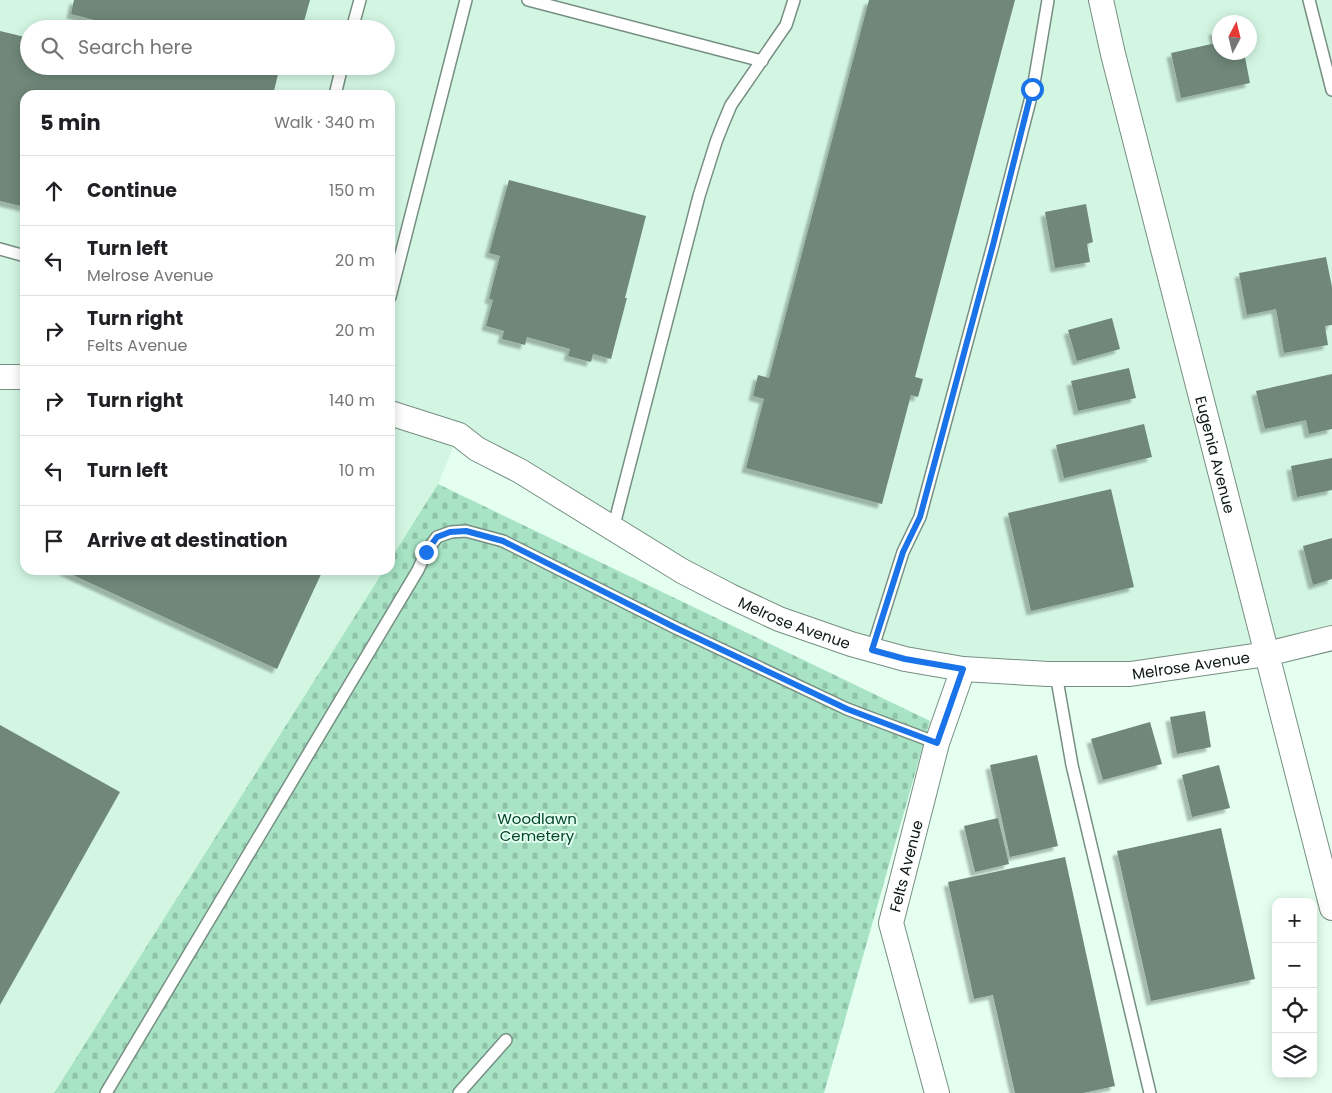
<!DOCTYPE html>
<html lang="en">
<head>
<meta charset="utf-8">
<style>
  :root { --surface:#fff; --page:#f6f6f6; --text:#202124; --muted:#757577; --line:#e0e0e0 }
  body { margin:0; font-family:Poppins,sans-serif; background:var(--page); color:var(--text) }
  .controls { position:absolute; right:15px; bottom:15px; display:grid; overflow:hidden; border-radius:10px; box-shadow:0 2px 12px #0003 }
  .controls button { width:45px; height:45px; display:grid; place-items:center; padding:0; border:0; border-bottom:1px solid var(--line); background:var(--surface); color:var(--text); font:25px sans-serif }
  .compass { position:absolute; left:1212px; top:15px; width:45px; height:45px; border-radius:50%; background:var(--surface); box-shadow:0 2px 12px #0003; rotate:7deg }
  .stop { position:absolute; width:15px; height:15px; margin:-11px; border:4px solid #1a73e8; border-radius:50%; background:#fff }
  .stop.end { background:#1a73e8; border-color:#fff; box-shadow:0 1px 5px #0008 }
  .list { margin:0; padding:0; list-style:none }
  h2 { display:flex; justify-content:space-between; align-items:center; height:65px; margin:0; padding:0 20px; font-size:21px }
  h2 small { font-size:16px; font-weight:400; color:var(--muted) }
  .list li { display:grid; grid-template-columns:32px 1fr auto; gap:15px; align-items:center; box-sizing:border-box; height:70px; padding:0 20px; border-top:1px solid var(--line) }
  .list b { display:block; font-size:19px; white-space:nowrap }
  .list p { margin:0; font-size:16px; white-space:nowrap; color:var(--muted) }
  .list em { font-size:16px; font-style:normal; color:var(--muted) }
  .icon { flex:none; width:28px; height:28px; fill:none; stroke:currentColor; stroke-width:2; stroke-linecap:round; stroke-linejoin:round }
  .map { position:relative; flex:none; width:1332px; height:1093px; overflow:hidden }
  .search { position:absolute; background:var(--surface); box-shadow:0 2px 12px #0003; left:20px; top:20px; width:375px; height:55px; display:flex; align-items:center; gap:12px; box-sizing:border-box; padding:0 18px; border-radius:28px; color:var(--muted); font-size:19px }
  .panel { position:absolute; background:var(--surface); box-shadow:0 2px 12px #0003; left:20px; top:90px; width:375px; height:485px; border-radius:15px }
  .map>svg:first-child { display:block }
  .built { fill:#d3f6e3; fill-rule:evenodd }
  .cemetery { fill:url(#cemetery-stones) }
  .building { fill:#6f877a; filter:url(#shadow) }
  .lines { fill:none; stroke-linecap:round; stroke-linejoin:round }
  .service-casing { stroke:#768f82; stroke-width:14 }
  .minor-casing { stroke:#768f82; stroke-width:26 }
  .service { stroke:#fff; stroke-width:11 }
  .minor { stroke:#fff; stroke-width:24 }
  .route { stroke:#1a73e8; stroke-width:6 }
  .labels { text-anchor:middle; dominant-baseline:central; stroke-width:4; stroke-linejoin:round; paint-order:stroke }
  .street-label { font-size:15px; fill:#0e1813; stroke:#e4fff0 }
  .park-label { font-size:15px; fill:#02442d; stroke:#e4fff0 }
</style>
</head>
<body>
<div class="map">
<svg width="1332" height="1093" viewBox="0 0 1332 1093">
  <defs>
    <pattern id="cemetery-stones" width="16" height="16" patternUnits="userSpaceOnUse" patternTransform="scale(1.25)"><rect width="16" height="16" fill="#a7e3c4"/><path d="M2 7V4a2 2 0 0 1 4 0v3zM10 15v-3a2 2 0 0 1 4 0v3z" fill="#8fc2a8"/></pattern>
    <filter id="shadow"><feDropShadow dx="-4.5" dy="4.5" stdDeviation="1" flood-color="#0004"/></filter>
  </defs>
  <rect width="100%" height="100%" fill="#e4fff0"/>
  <path class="built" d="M0 0H1332V625L1130 674H1056L809 630 458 436 438 484 390 560V95H25V570H384L54 1093H0ZM1220 22H1250V52H1220ZM29 29H386V66H29Z"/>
  <path class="cemetery" d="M438 484 930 721 824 1093H54L384 570H390V560Z"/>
  <g class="building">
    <path d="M74 0H310L303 25 292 23 290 29H121L122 27 71 14Z"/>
    <path d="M869 0H1015L915 377 923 379 918 397 911 395 882 504 746 468 764 399 753 396 758 375 769 378Z"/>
    <path d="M75 21 100 28V29H73Z"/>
    <path d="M1220 30V52H1244L1250 83 1181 98 1171 53 1216 43 1213 31Z"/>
    <path d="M0 31 29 38V66H280L273 95H25V207L0 201Z"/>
    <path d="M509 180 646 216 625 298H627L611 359 593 354 591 362 568 356 570 349 527 337 525 345 502 339 504 331 486 326 493 300 489 299 500 256 489 253Z"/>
    <path d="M1086 204 1093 242 1087 244 1090 262 1055 268 1045 212Z"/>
    <path d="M1326 257 1332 287V325L1325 326 1328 345 1284 353 1276 309 1247 315 1239 273Z"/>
    <path d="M1112 318 1120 349 1077 361 1068 330Z"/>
    <path d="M1129 368 1136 398 1078 411 1071 381Z"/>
    <path d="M1332 374V429L1309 434 1306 420 1265 429 1256 391Z"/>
    <path d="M1144 424 1152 457 1064 478 1056 445Z"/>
    <path d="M1332 458V490L1297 497 1291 466Z"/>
    <path d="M1111 489 1134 587 1031 611 1008 513Z"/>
    <path d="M1332 538V579L1313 585 1303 546Z"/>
    <path d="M62 570H323L277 669Z"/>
    <path d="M1205 711 1211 747 1177 754 1170 717Z"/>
    <path d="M1150 722 1162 764 1103 780 1091 739Z"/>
    <path d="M0 725 120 792 0 1005Z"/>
    <path d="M1037 755 1058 846 1010 857 990 765Z"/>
    <path d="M1219 765 1230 808 1192 817 1182 775Z"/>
    <path d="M998 818 1009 864 975 872 964 826Z"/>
    <path d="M1221 828 1255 979 1151 1001 1117 851Z"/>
    <path d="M1065 857 1115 1086 1083 1093H1015L993 995 974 999 948 882Z"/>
  </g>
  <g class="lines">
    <defs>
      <g id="service">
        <path d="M528 0 762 61"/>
        <path d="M1309 0 1332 90"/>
        <path d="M352 29 360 0"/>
        <path d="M335 95 342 66"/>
        <path d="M0 249 25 256"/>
        <path d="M390 297 466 0"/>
        <path d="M613 529 699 196 716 142 723 124 731 105 786 25 794 0"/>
        <path d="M872 650 903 552 920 517 993 245 1033 89 1048 0"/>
        <path d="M1056 674 1072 765 1150 1093"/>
        <path d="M106 1093 418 570 426 552 437 537 451 532 466 531 503 541 676 628 847 709 937 743"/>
        <path d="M459 1093 506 1040"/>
      </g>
      <g id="minor">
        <path id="s1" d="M1101 0 1113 54 1332 908"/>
        <path d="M0 377H25"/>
        <path id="s2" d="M390 413 459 435 477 449 520 471 682 571 730 596 779 619 851 644 905 659 963 669 1048 674H1130L1267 654 1332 638"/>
        <path id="s3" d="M937 1093 891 923 937 743 963 669"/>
      </g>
    </defs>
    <use href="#service" class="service-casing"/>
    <use href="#minor" class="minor-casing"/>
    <use href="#service" class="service"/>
    <use href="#minor" class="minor"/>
  </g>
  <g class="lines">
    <path class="route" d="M426 552 437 537 450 532 466 531 503 541 676 628 847 709 937 743 963 669 905 659 872 650 903 552 920 517 993 245 1032 89"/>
  </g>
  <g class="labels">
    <g class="street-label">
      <text stroke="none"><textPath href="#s1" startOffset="469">Eugenia Avenue</textPath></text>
      <text stroke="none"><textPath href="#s2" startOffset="458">Melrose Avenue</textPath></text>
      <text stroke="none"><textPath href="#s2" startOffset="862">Melrose Avenue</textPath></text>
      <text stroke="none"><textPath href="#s3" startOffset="235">Felts Avenue</textPath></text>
    </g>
    <g class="park-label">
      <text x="537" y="818">Woodlawn<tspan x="537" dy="17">Cemetery</tspan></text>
    </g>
  </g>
</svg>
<div class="controls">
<button>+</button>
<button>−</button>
<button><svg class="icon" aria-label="locate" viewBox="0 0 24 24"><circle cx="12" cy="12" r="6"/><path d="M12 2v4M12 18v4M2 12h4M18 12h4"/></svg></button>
<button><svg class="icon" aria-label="layers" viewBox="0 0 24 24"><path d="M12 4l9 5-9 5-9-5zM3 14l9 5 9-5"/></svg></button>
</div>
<svg class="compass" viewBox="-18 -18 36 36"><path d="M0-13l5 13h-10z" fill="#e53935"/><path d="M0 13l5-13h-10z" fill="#757577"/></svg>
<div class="stop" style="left:1032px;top:89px"></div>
<div class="stop end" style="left:426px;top:552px"></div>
<div class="search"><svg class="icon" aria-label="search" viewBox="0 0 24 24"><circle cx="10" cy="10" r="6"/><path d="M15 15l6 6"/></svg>Search here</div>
<section class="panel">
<h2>5 min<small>Walk · 340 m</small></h2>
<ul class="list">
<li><svg class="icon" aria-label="ahead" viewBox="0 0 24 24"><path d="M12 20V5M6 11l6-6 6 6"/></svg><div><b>Continue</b></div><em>150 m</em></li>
<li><svg class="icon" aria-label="left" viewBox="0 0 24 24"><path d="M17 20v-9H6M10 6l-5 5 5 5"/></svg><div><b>Turn left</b><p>Melrose Avenue</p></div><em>20 m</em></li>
<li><svg class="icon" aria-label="right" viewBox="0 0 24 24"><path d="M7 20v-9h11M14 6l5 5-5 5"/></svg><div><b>Turn right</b><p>Felts Avenue</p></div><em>20 m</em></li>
<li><svg class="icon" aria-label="right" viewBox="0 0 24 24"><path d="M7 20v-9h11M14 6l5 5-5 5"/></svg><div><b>Turn right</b></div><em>140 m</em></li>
<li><svg class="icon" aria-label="left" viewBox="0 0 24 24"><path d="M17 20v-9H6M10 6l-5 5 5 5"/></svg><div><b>Turn left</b></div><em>10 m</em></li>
<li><svg class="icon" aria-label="arrive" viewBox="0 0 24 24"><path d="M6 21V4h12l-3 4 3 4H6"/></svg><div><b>Arrive at destination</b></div></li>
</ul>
</section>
</div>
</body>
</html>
